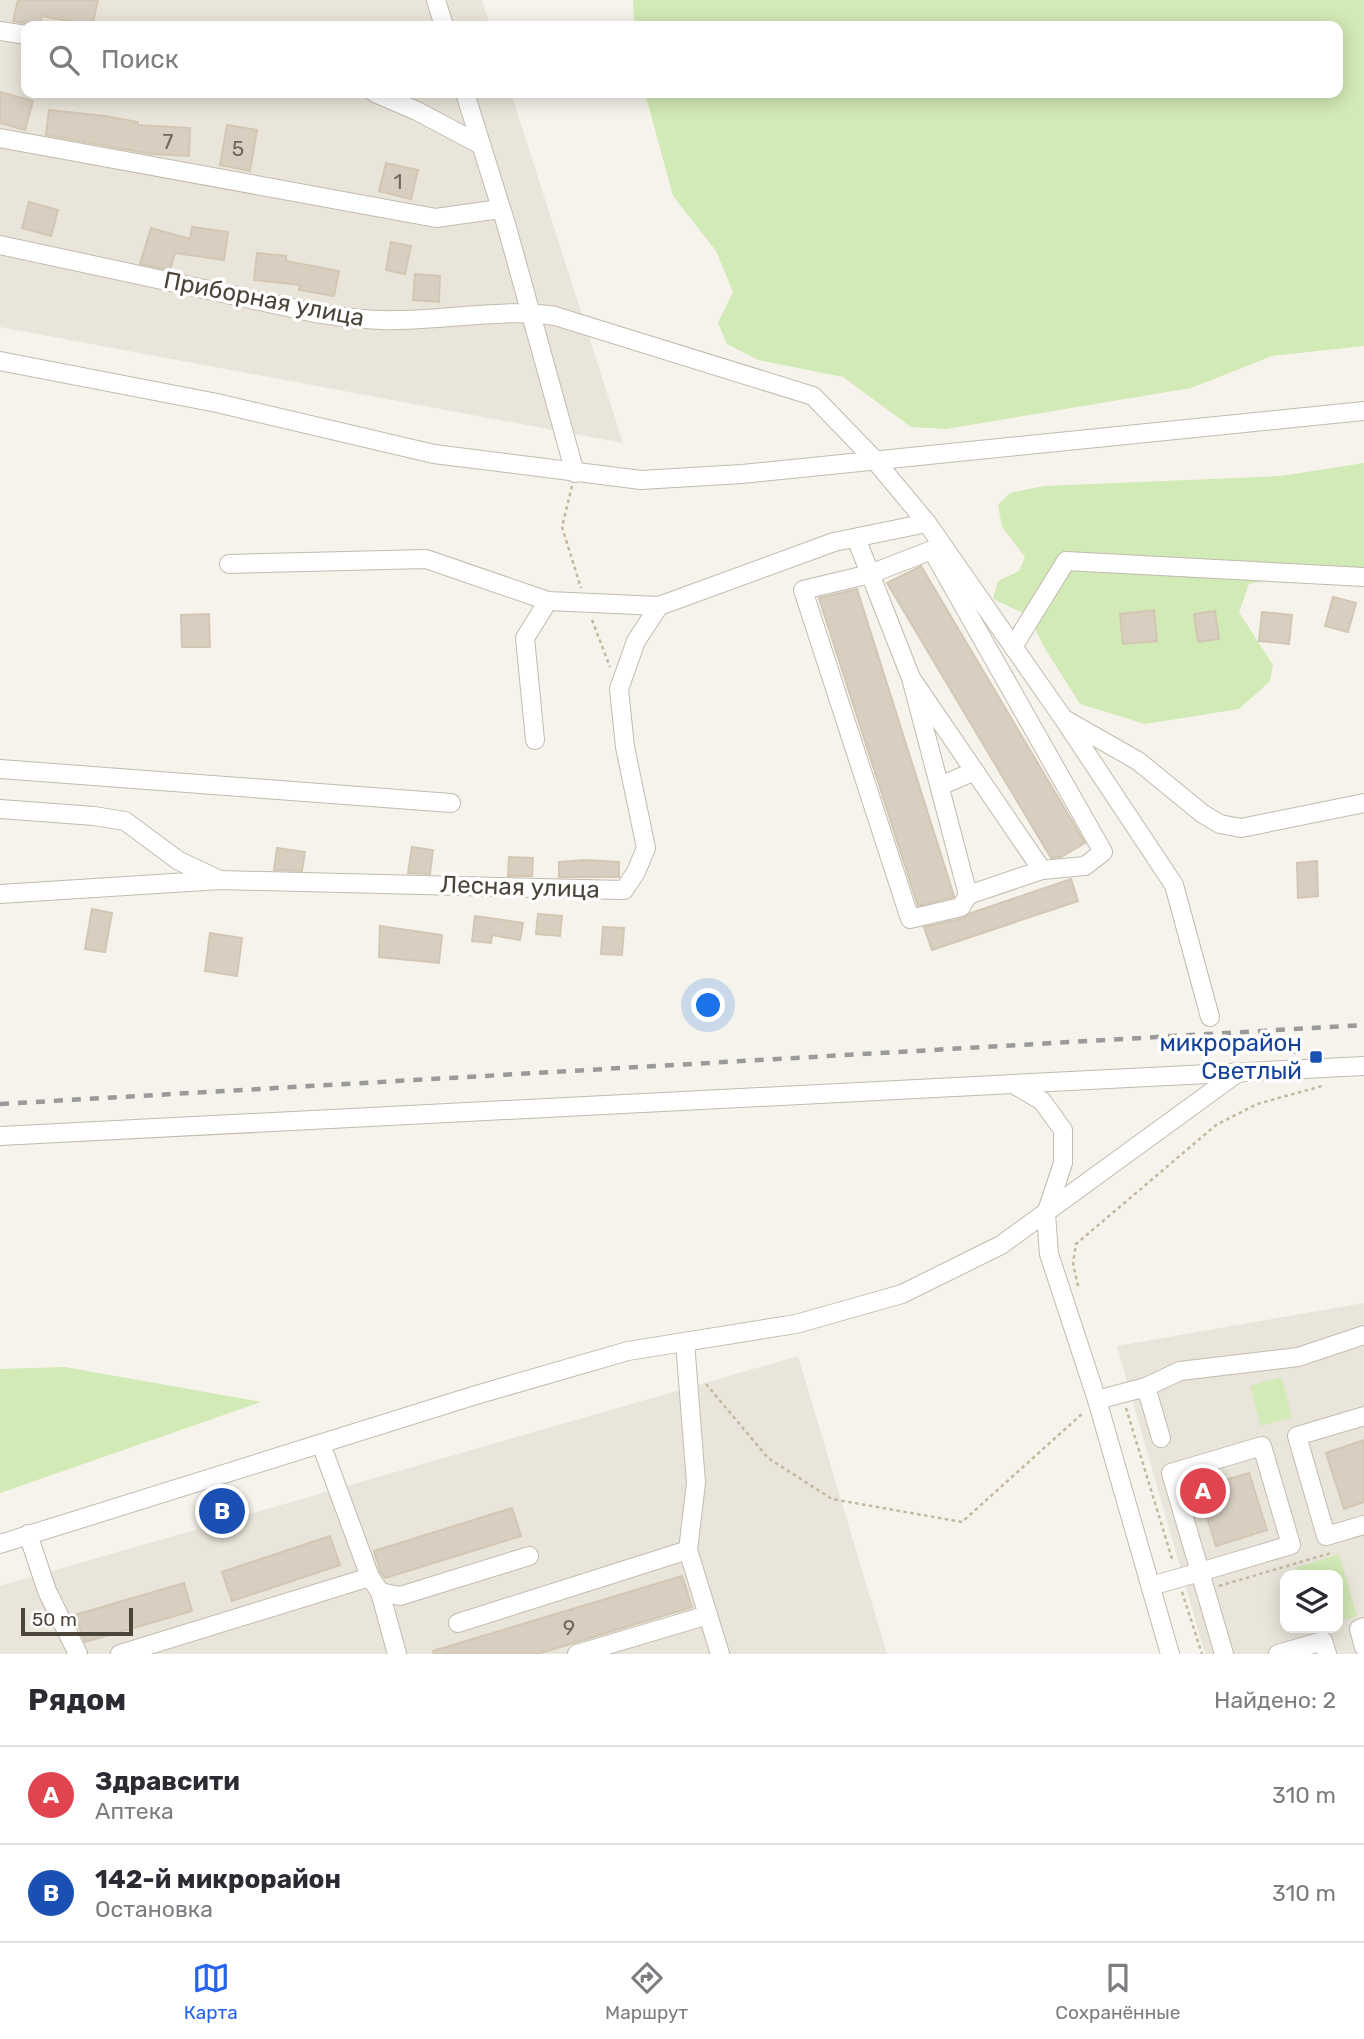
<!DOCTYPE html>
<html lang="ru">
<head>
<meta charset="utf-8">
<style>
  :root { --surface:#fff; --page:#f2f2f3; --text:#2b2b33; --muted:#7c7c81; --line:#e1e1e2; --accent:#2563eb }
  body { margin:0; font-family:Rubik,sans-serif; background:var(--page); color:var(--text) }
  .controls { position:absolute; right:21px; bottom:21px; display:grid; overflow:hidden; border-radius:14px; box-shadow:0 4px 18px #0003 }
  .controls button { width:63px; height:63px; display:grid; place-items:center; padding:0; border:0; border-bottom:2px solid var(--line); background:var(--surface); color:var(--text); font:35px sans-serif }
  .scale { position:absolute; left:21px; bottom:18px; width:112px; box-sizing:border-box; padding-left:7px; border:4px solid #4b4439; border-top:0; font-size:19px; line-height:24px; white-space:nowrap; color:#4b4439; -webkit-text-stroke:5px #fff; paint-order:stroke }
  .you { position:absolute; left:709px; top:1006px; width:24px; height:24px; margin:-18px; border:5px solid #fff; border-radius:50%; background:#1a73e8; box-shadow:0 0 0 10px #1a73e833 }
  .badge { display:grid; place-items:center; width:46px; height:46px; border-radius:50%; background:var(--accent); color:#fff; font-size:23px; font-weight:700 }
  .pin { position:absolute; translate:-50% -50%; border:4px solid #fff; box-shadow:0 2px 7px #0006 }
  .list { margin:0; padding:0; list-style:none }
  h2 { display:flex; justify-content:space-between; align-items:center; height:91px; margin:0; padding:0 28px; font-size:30px }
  h2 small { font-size:23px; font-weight:400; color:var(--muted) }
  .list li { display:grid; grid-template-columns:46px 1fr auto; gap:21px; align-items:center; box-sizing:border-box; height:98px; padding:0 28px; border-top:2px solid var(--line) }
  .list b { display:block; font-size:26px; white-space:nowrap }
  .list p { margin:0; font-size:23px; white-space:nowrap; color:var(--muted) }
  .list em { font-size:23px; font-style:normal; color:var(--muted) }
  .icon { flex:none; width:38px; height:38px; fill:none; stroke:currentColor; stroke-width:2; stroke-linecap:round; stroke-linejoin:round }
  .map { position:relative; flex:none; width:1364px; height:1654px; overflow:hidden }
  .search { position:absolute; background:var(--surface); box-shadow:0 4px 18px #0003; left:21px; right:21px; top:21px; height:77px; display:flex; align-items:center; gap:18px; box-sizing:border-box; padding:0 24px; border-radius:14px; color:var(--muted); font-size:26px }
  .sheet { height:287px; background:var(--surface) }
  nav { display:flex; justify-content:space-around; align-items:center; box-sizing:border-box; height:98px; border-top:2px solid var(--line); background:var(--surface); font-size:19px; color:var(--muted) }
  nav a { display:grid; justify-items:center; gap:4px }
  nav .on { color:var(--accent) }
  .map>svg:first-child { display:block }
  .residential { fill:#eae5da; fill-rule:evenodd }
  .green { fill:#d2eab5 }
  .building { fill:#d8cfc1; stroke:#d3c7b4; stroke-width:2 }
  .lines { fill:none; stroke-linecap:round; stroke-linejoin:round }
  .minor-casing { stroke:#c2bbae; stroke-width:20 }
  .path { stroke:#c4b79f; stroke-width:2.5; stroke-dasharray:3.5 3.5; stroke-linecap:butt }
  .minor { stroke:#fff; stroke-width:18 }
  .rail { stroke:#9a9a9a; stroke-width:4.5; stroke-dasharray:9 9; stroke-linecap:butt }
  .transit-dot { fill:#1a4fb4; stroke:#fff; stroke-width:2.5 }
  .labels { text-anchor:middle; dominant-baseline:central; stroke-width:7; stroke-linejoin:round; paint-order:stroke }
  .number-label { font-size:21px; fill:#6e675b }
  .street-label { font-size:24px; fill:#4b4439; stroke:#fff }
  .transit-label { font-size:24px; fill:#164399; stroke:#fff; text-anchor:end }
</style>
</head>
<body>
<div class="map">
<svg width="1364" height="1654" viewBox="0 0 1364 1654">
  <rect width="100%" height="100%" fill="#f6f3ec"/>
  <g class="residential">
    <path d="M0 0H482L490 26H26V93H511L623 443 0 327Z"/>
    <path d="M1364 1303V1654H1205L1117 1346ZM1285 1575H1338V1628H1285Z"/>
    <path d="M798 1356 887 1654H0V1586Z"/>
  </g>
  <g class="green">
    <path d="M633 0H1364V346L1272 356 1191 388 946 429 911 427 843 377 758 360 727 344 718 323 733 292 716 251 673 196 645 93H1338V26H634Z"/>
    <path d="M1364 463V573L1317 571 1249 584 1239 612 1273 665 1270 681 1239 709 1145 724 1080 704 1044 647 1029 616 993 599 998 581 1019 571 1025 557 1002 527 998 505 1010 493 1044 486 1281 476Z"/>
    <path d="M65 1367 261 1402 0 1493V1369Z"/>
    <path d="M1281 1377 1292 1417 1261 1426 1250 1386Z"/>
    <path d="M1339 1554 1357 1616 1338 1622V1575H1299L1297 1567Z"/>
  </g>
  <g class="building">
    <path d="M18 0H98L92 26 42 16 40 26 13 21Z"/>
    <path d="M0 92 33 101 25 130 0 123Z"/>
    <path d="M49 110 105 116 138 122V125L190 128 189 156 151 154 46 135Z"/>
    <path d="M227 125 257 130 250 171 220 165Z"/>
    <path d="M386 163 418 170 411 199 379 191Z"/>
    <path d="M29 202 58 210 51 236 22 228Z"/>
    <path d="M192 227 228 232 224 260 175 253 170 270 140 264 151 228 190 239Z"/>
    <path d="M391 242 411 246 405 274 386 270Z"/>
    <path d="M257 253 286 256V261L339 271 334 296 299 290 300 285 254 280Z"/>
    <path d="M415 274 440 276 439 302 413 300Z"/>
    <path d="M921 566 1085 843 1061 857 1051 858 887 583Z"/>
    <path d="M857 589 954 896V897L918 906 819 598Z"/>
    <path d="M1333 597 1356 603 1348 632 1325 626Z"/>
    <path d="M1154 610 1157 641 1123 644 1120 614Z"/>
    <path d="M1215 611 1219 639 1198 642 1194 614Z"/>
    <path d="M1262 612 1292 615 1289 644 1259 641Z"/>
    <path d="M209 614 210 647H182L181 615Z"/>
    <path d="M412 847 433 850 430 874 408 873Z"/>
    <path d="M277 848 305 852 302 871 274 870Z"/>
    <path d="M509 857 533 858 532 876H508Z"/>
    <path d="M586 860 619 862V877H559V862Z"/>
    <path d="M1317 861 1318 896 1298 898 1297 863Z"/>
    <path d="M1071 879 1078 901 932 950 924 927 964 918 971 913Z"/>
    <path d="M92 909 112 913 105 952 85 949Z"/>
    <path d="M538 914 562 916 560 936 536 934Z"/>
    <path d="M475 916 523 923 520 940 492 935 491 943 472 941Z"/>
    <path d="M380 926 442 935 439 963 379 957Z"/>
    <path d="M603 927 624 928 622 955 601 954Z"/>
    <path d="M210 933 242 938 237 976 205 971Z"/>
    <path d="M1364 1440V1502L1344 1509 1326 1453Z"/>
    <path d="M1249 1473 1267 1530 1216 1546 1198 1488Z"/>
    <path d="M512 1508 521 1536 385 1578 381 1573 374 1551Z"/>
    <path d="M330 1536 340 1565 232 1601 222 1572Z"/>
    <path d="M682 1576 692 1607 537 1654H434L433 1651Z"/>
    <path d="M184 1583 192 1611 85 1642 75 1615Z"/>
  </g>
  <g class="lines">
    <defs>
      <g id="minor">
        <path d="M436 0 444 26"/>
        <path d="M0 31 26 35"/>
        <path d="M375 93 417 111 481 145"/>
        <path d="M465 93 506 224 575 473"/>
        <path d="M0 138 436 218 500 209"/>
        <path d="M0 245 315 313C342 317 369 321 396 320 449 320 503 308 555 316L813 396 873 458 927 523 1063 718 1174 885 1210 1017"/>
        <path d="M0 361 217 403 434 454 641 480 742 474 1364 411"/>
        <path d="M856 538 911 678 968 895 1042 870 911 678"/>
        <path d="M229 564 426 559 548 601 659 606"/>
        <path d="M1013 647 1066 561 1364 577"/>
        <path d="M1066 720 1138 761 1203 814 1220 824 1241 828 1364 803"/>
        <path d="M535 740 525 638 548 601"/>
        <path d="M0 769 451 803"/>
        <path d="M940 786 975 771"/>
        <path d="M0 809 94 816 125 821 179 861 220 880"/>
        <path d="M0 894 220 880 624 890 636 872 646 848 625 747 619 689 636 641 659 606 834 542 927 523"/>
        <path d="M968 895 961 907 910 919 803 590 870 574 932 550 1103 852 1085 866 1042 870"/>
        <path d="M1013 1084 1042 1101 1063 1130V1163L1046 1214 1049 1254 1097 1400 1170 1654"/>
        <path d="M0 1136 1364 1066"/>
        <path d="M1146 1387 1161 1438"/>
        <path d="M1097 1400 1146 1387 1180 1371 1298 1357 1364 1335"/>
        <path d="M1364 1416 1297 1436 1326 1536 1364 1525"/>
        <path d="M321 1444 370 1577 380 1592 400 1596 529 1556"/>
        <path d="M1262 1446 1291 1545 1200 1572 1171 1473Z"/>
        <path d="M28 1534 47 1591 78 1654"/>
        <path d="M0 1544 476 1395 628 1351 796 1324 902 1294 1001 1245 1236 1074"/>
        <path d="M1151 1586 1200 1572 1224 1654"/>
        <path d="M380 1592 397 1654"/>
        <path d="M708 1615 720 1654"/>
        <path d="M458 1623 688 1550"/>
        <path d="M1364 1627 1359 1629 1364 1647"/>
        <path d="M120 1654 370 1577"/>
        <path d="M577 1654 708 1615 688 1550 696 1483 685 1342"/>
        <path d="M1278 1654 1323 1641 1327 1654"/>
      </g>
    </defs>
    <use href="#minor" class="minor-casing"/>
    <g class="path">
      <path d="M572 486 562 527 581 588"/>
      <path d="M592 620 610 667"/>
      <path d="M1212 1034 1218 1048 1223 1049H1272L1297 1053"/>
      <path d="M1078 1286 1073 1263 1076 1244 1216 1125 1257 1104 1322 1086"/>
      <path d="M706 1384 768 1458 832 1499 962 1522 1084 1412"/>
      <path d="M1126 1408 1173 1562"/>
      <path d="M1219 1586 1331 1553"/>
      <path d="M1182 1592 1202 1654"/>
    </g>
    <use href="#minor" class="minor"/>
    <path class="rail" d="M0 1104 1364 1025"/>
  </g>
  <rect class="transit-dot" x="1309" y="1050" width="14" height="14" rx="3.5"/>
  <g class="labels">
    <g class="number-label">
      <text x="168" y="141">7</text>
      <text x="238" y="148">5</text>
      <text x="398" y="181">1</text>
      <text x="569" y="1627">9</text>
    </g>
    <g class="street-label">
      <text transform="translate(264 299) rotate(11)">Приборная улица</text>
      <text transform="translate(520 887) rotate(2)">Лесная улица</text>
    </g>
    <g class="transit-label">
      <text x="1302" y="1043">микрорайон<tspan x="1302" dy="28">Светлый</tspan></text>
    </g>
  </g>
</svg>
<div class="controls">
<button><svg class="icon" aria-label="layers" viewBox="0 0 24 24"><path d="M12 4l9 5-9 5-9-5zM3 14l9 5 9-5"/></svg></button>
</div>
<div class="scale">50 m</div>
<div class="you"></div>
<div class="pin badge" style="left:1203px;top:1491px;background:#e0444e">A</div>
<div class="pin badge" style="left:222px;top:1511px;background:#1a4fb4">B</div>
<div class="search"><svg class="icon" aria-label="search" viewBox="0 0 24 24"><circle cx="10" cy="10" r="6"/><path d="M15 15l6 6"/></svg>Поиск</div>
</div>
<section class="sheet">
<h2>Рядом<small>Найдено: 2</small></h2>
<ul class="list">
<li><span class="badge" style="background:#e0444e">A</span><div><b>Здравсити</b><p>Аптека</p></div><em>310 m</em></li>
<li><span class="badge" style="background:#1a4fb4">B</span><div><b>142-й микрорайон</b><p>Остановка</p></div><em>310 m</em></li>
</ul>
</section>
<nav>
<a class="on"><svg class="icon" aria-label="map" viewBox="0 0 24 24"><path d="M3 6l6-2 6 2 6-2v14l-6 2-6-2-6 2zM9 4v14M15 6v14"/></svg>Карта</a>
<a><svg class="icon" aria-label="directions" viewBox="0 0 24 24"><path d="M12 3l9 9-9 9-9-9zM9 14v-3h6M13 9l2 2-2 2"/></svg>Маршрут</a>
<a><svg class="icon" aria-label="saved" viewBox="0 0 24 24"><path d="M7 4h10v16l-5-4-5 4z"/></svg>Сохранённые</a>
</nav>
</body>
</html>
